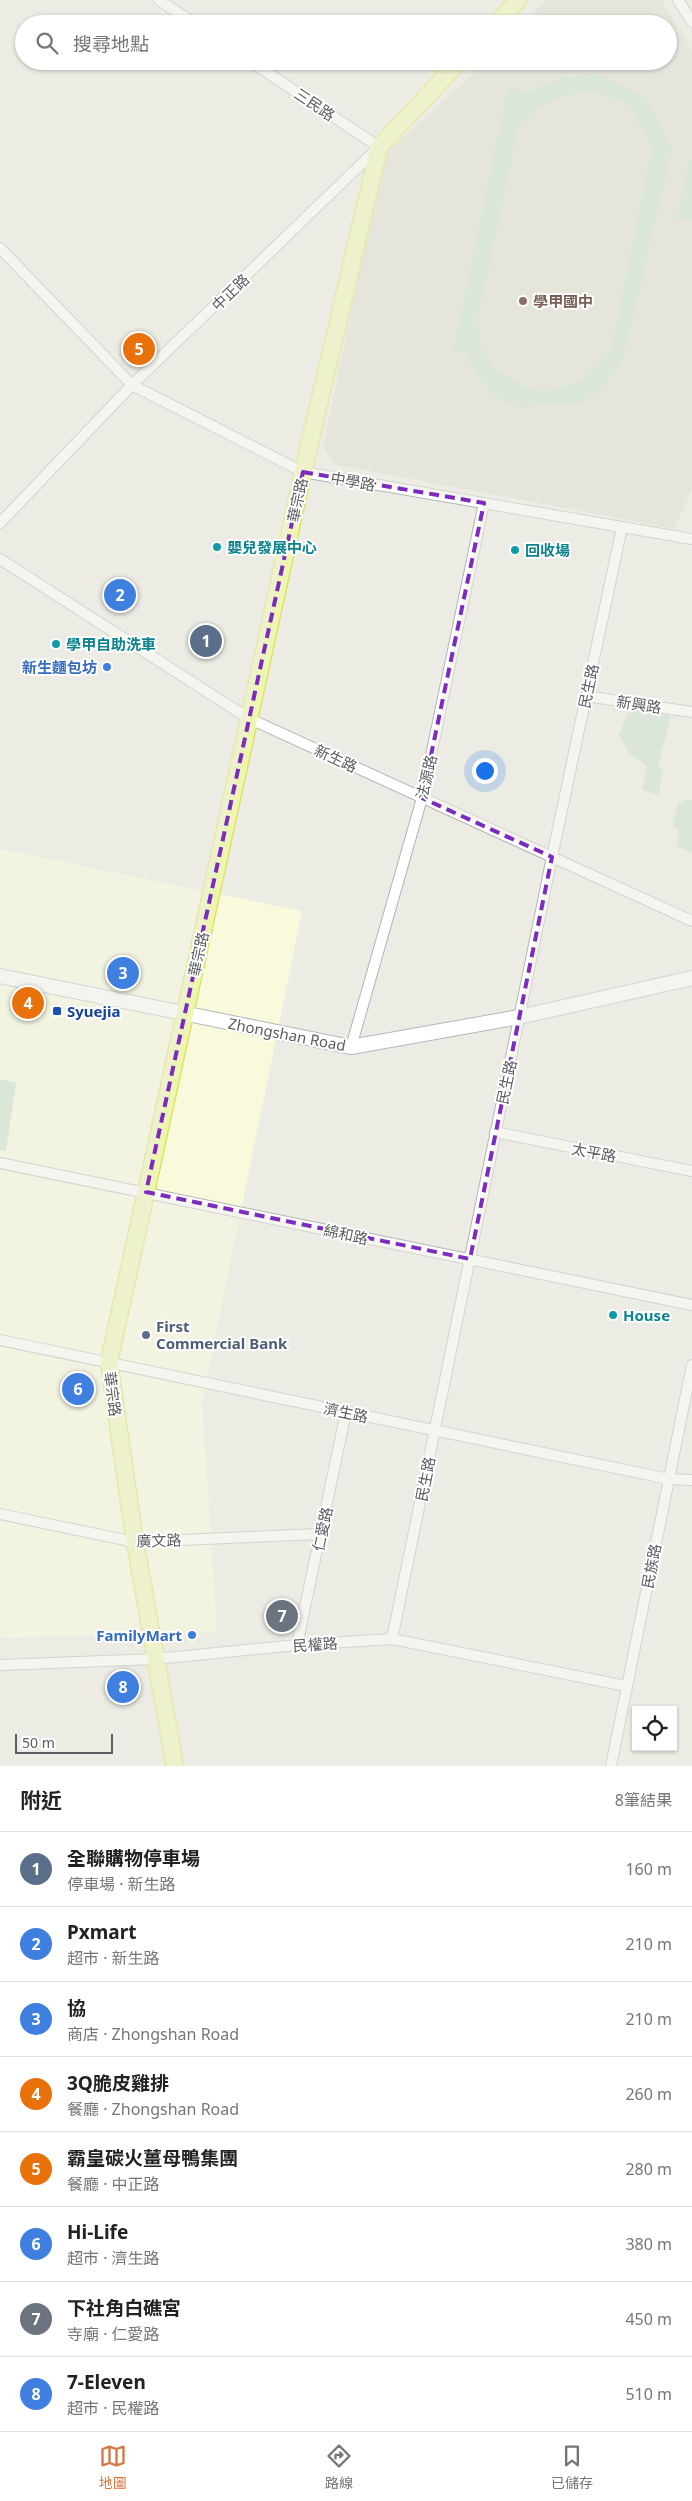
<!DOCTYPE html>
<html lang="zh-TW">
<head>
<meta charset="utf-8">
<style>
  :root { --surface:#fff; --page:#f6f6f6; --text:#222; --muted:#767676; --line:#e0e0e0; --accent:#d57741 }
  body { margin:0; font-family:"Noto Sans","Noto Sans TC",sans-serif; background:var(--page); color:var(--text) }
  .controls { position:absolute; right:15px; bottom:15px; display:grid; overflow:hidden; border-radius:0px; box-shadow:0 1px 4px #0004 }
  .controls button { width:45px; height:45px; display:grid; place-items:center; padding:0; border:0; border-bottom:1px solid var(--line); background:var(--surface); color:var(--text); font:25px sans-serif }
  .scale { position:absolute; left:15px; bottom:12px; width:98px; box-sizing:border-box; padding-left:5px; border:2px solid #5c5d62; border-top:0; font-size:14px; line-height:18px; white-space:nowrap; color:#5c5d62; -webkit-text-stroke:4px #fff; paint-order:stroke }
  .you { position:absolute; left:484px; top:770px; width:18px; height:18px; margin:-12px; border:4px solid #fff; border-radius:50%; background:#1a73e8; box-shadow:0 0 0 8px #1a73e833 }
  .badge { display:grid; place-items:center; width:32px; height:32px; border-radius:50%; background:var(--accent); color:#fff; font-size:16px; font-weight:700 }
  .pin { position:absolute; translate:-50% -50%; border:2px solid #fff; box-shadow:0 1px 5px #0006 }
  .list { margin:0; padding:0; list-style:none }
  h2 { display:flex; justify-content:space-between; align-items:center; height:65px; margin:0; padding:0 20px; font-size:21px }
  h2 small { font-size:16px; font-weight:400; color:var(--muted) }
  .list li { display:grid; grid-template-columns:32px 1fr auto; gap:15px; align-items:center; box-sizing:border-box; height:75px; padding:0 20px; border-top:1px solid var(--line) }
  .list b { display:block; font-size:19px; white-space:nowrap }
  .list p { margin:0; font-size:16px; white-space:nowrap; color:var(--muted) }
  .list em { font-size:16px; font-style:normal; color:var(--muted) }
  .icon { flex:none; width:28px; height:28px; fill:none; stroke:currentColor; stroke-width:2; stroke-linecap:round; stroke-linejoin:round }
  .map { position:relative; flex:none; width:692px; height:1766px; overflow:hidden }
  .search { position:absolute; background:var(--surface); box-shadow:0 1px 4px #0004; left:15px; right:15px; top:15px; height:55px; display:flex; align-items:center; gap:12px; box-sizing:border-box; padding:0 18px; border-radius:28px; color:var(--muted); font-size:19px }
  .sheet { height:665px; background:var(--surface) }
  nav { display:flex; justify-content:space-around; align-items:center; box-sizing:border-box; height:70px; border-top:1px solid var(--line); background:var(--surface); font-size:14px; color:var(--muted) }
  nav a { display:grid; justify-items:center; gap:2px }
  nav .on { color:var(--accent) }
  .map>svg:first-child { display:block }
  .commercial { fill:#f8fadb }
  .education { fill:#dcdcd2 }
  .green { fill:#c3e1cb; fill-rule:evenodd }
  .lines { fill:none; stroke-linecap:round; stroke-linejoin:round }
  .minor-casing { stroke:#b4b4b9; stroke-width:12 }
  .secondary-casing { stroke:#b5b6bc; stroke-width:16 }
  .primary-casing { stroke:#e1e168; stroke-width:19 }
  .minor { stroke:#fff; stroke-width:10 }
  .secondary { stroke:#fff; stroke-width:14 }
  .primary { stroke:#edf6b0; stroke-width:16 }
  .marked { fill:none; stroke:#7b2cbf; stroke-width:4; stroke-dasharray:10 6; stroke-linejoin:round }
  .education-dot { fill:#8d6e63; stroke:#fff; stroke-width:2 }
  .culture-dot { fill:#0f9aa8; stroke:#fff; stroke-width:2 }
  .shop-dot { fill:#3f7fe0; stroke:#fff; stroke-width:2 }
  .transit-dot { fill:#1a4fb4; stroke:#fff; stroke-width:2 }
  .service-dot { fill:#5c6f8a; stroke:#fff; stroke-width:2 }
  .labels { text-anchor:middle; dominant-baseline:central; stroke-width:4; stroke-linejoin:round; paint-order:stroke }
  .street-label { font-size:15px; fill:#5c5d62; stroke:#fff }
  .education-label { font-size:15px; font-weight:bold; fill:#785e54; stroke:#fff; text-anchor:start }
  .culture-label { font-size:15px; font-weight:bold; fill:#0d838f; stroke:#fff; text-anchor:start }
  .shop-label { font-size:15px; font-weight:bold; fill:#366cbe; stroke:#fff; text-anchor:end }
  .transit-label { font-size:15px; font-weight:bold; fill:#164399; stroke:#fff; text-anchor:start }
  .service-label { font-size:15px; font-weight:bold; fill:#4e5e75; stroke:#fff; text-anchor:start }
</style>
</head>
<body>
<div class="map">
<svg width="692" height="1766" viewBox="0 0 692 1766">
  <rect width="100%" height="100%" fill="#ecece4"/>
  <path class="commercial" d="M0 849 302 911 202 1403 217 1632 0 1638Z"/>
  <path class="education" d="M545 0H662L692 51V490L674 529 333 464 323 447 383 156 487 61H668V24H523Z"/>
  <g class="green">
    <path d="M594 72 646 98 672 149 623 361 600 389 580 404 516 407 496 396 479 377 466 354 453 352 508 87 527 92 566 77ZM582 92 600 94 623 102 634 113 652 148 612 347 578 382 547 391 528 389 495 368 484 354 479 338 478 318 518 130C540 106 550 98 582 92Z"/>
    <path d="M689 160 692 161V222L677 219Z"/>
    <path d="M630 707 671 716 659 762V766L663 768 659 795 642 790 647 766 630 754 619 735Z"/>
    <path d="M685 799 692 800V853L677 846 679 832 673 825 677 805Z"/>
    <path d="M0 1079 16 1083 6 1151 0 1150Z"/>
  </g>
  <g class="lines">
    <defs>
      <g id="minor">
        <path d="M159 0 195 24"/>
        <path d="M678 0 692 22"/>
        <path d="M0 248 132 385 303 472 692 539"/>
        <path d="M0 523 132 385 379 147 250 61"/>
        <path d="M0 559 248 718 692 921"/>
        <path d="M586 696 692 712"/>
        <path d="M351 1047 422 798 484 503"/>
        <path d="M495 1132 692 1171"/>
        <path d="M0 1163 692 1305"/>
        <path d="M0 1340 669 1479 692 1480"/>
        <path d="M0 1514 135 1542 320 1534"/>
        <path d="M392 1639 552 857 622 527"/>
        <path d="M297 1645 346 1412"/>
        <path d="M0 1665 156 1659 297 1645 392 1639 626 1686"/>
        <path d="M611 1766 692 1365"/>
      </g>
      <path id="secondary" d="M0 976 351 1047 519 1017 692 978"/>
      <g id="primary">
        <path d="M496 24 518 0"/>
        <path d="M175 1766 135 1542 109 1362 303 472 379 147 460 61"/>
      </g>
    </defs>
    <use href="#minor" class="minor-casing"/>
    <use href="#secondary" class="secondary-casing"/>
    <use href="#primary" class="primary-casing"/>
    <use href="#minor" class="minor"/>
    <use href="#secondary" class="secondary"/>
    <use href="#primary" class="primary"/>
  </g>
  <path d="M0 0H692V1766H0ZM303 472 484 503 422 798 552 857 470 1259 146 1192Z" fill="#ecece4" fill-opacity=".55" fill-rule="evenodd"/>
  <path class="marked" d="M303 472 484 503 422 798 552 857 470 1259 146 1192Z"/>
  <circle class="education-dot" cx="523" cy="301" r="5"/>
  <g class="culture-dot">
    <circle cx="217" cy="547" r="5"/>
    <circle cx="515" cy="550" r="5"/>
    <circle cx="56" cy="644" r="5"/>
    <circle cx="613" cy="1315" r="5"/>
  </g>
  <g class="shop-dot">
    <circle cx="107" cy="667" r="5"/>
    <circle cx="192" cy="1635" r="5"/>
  </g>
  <rect class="transit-dot" x="52" y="1006" width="10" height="10" rx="2.5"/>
  <circle class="service-dot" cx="146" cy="1335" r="5"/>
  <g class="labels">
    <g class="street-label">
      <text transform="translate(315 104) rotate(34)">三民路</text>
      <text transform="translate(230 292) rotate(-44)">中正路</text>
      <text transform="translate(353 481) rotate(10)">中學路</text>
      <text transform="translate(297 500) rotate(-78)">華宗路</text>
      <text transform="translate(588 686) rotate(-78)">民生路</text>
      <text transform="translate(639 704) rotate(9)">新興路</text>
      <text transform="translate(336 758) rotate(25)">新生路</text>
      <text transform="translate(426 777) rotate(-77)">法源路</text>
      <text transform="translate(198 954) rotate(-78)">華宗路</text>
      <text transform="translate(287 1034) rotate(11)">Zhongshan Road</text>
      <text transform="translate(506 1082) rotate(-78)">民生路</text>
      <text transform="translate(594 1152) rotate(11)">太平路</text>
      <text transform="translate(346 1234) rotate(12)">綿和路</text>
      <text transform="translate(113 1394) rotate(82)">華宗路</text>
      <text transform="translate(346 1412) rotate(12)">濟生路</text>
      <text transform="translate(425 1479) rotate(-79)">民生路</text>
      <text transform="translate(322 1529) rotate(-78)">仁愛路</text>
      <text transform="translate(159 1540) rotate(-1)">廣文路</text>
      <text transform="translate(651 1566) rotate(-79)">民族路</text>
      <text transform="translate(315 1644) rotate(-4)">民權路</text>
    </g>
    <g class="education-label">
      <text x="533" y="301">學甲國中</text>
    </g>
    <g class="culture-label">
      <text x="227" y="547">嬰兒發展中心</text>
      <text x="525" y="550">回收場</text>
      <text x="66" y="644">學甲自助洗車</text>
      <text x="623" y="1315">House</text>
    </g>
    <g class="shop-label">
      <text x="97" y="667">新生麵包坊</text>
      <text x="182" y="1635">FamilyMart</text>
    </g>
    <g class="transit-label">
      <text x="67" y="1011">Syuejia</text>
    </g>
    <g class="service-label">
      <text x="156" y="1326">First<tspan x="156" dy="17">Commercial Bank</tspan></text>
    </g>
  </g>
</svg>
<div class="controls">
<button><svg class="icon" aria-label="locate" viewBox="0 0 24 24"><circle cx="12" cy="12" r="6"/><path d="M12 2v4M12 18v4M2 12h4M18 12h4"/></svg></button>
</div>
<div class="scale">50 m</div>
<div class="you"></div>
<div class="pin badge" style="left:206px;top:641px;background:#5c6f8a">1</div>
<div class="pin badge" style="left:120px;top:595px;background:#3f7fe0">2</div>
<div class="pin badge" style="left:123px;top:973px;background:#3f7fe0">3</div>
<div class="pin badge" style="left:28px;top:1003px;background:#e8710a">4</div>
<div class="pin badge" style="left:139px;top:349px;background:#e8710a">5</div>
<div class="pin badge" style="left:78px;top:1389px;background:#3f7fe0">6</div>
<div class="pin badge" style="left:282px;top:1616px;background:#6b7280">7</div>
<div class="pin badge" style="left:123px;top:1687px;background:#3f7fe0">8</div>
<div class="search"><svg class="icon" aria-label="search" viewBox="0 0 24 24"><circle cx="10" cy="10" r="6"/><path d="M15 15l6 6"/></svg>搜尋地點</div>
</div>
<section class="sheet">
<h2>附近<small>8筆結果</small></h2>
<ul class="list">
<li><span class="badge" style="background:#5c6f8a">1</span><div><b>全聯購物停車場</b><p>停車場 · 新生路</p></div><em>160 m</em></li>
<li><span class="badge" style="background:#3f7fe0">2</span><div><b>Pxmart</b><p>超市 · 新生路</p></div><em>210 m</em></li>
<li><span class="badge" style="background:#3f7fe0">3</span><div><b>協</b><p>商店 · Zhongshan Road</p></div><em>210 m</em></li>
<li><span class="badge" style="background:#e8710a">4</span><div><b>3Q脆皮雞排</b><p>餐廳 · Zhongshan Road</p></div><em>260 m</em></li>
<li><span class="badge" style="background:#e8710a">5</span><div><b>霸皇碳火薑母鴨集團</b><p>餐廳 · 中正路</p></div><em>280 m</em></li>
<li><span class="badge" style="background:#3f7fe0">6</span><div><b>Hi-Life</b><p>超市 · 濟生路</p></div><em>380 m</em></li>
<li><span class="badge" style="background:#6b7280">7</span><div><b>下社角白礁宮</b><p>寺廟 · 仁愛路</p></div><em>450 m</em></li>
<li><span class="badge" style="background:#3f7fe0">8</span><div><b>7-Eleven</b><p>超市 · 民權路</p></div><em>510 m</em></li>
</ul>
</section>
<nav>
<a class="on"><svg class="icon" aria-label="map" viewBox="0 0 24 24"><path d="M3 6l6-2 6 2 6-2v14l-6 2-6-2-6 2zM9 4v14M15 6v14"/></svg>地圖</a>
<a><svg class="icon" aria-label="directions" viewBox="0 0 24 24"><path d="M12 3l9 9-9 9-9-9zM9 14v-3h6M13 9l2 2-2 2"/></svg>路線</a>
<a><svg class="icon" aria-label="saved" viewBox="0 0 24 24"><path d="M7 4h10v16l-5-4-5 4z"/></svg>已儲存</a>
</nav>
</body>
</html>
